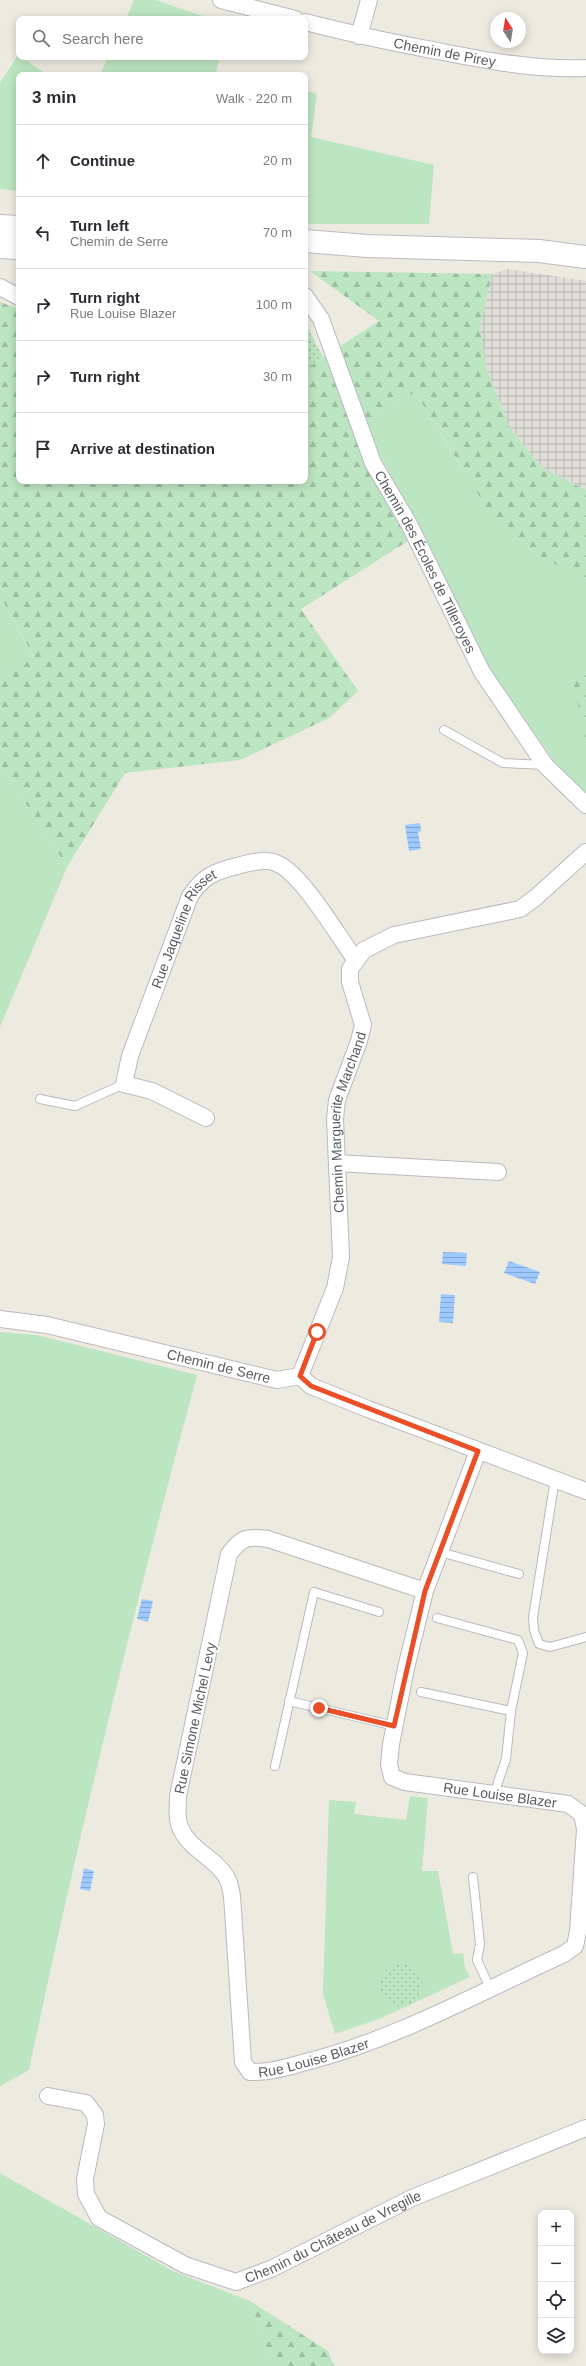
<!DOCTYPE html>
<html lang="en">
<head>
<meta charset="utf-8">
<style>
  :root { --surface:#fff; --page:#f2f2f3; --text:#2b2b33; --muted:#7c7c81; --line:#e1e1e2 }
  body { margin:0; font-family:Helvetica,sans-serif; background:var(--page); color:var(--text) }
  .controls { position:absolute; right:12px; bottom:12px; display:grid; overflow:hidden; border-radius:8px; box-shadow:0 2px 10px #0003 }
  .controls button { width:36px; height:36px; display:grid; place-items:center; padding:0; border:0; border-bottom:1px solid var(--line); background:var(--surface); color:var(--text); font:20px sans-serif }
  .compass { position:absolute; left:490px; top:12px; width:36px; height:36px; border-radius:50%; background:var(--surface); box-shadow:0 2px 10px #0003; rotate:348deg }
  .stop { position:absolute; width:12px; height:12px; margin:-9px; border:3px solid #eb4f28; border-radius:50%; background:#fff }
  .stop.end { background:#eb4f28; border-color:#fff; box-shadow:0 1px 4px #0008 }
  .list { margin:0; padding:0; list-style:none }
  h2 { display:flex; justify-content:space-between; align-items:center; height:52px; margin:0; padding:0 16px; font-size:17px }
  h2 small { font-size:13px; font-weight:400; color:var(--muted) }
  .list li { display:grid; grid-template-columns:26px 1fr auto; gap:12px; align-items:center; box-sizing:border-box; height:72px; padding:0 16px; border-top:1px solid var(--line) }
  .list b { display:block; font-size:15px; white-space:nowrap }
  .list p { margin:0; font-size:13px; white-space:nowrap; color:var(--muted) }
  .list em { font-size:13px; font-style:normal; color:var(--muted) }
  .icon { flex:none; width:22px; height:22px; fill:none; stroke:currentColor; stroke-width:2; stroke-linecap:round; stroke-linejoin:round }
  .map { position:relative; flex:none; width:586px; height:2366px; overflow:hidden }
  .search { position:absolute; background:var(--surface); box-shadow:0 2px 10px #0003; left:16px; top:16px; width:292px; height:44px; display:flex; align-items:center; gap:10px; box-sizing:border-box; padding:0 14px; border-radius:8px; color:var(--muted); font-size:15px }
  .panel { position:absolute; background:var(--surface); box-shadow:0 2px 10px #0003; left:16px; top:72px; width:292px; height:412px; border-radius:8px }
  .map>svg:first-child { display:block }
  .industrial { fill:url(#industrial-grid) }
  .grass { fill:#bce5c1 }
  .forest { fill:url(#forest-firs) }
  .park { fill:url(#park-dots) }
  .water { fill:url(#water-rules) }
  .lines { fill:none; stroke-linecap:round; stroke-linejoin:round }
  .lane-casing { stroke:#b8bac0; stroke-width:10 }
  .street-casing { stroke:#b8bac0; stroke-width:18 }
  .secondary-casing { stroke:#b9bcc3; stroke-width:24 }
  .lane { stroke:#fff; stroke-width:8 }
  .street { stroke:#fff; stroke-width:16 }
  .secondary { stroke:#fff; stroke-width:22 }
  .route { stroke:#eb4f28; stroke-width:5 }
  .labels { text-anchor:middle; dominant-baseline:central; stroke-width:4; stroke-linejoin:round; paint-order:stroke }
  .street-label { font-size:14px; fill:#595c62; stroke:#fff }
</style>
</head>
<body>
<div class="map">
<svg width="586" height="2366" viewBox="0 0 586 2366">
  <defs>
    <pattern id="industrial-grid" width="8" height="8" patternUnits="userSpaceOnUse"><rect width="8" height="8" fill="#e0ded8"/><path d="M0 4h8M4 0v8" fill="none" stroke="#b9b7b3"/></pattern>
    <pattern id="forest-firs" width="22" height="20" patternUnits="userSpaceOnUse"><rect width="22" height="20" fill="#bce5c1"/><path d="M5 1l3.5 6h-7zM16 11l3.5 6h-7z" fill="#9cbda0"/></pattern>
    <pattern id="park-dots" width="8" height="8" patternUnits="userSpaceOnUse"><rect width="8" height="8" fill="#bce5c1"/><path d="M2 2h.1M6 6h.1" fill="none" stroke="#9cbda0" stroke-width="1.8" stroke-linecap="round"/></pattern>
    <pattern id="water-rules" width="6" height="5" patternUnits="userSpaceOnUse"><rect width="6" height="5" fill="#9ec9ff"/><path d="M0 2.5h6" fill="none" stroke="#84a6d2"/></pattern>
  </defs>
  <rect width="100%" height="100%" fill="#edebe0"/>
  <path class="industrial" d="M508 269 586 281V490L541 467 509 426 486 367 480 326 492 274Z"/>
  <g class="grass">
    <path d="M134 0H155L212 19H126Z"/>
    <path d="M18 55 48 75H19V191L0 189V83Z"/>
    <path d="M108 57H220L216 72 227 75H100Z"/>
    <path d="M305 91 317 94 311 137 434 165 429 224H305Z"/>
    <path d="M415 392 462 469 586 580V795L556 764 483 660 365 423Z"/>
    <path d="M0 596 34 658 0 683Z"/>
    <path d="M0 764 67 867 0 1027Z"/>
    <path d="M0 1332 37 1335 197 1375C135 1605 78 1836 29 2070L0 2086Z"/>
    <path d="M410 1796 428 1798 422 1871H438L453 1954 463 1953 465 1968 470 1977 379 2019 335 2034 323 1994 329 1800 356 1802 354 1814 406 1820Z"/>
    <path d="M0 2173 173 2271 250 2301 273 2366H0Z"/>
  </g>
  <g class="forest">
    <path d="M310 271 492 274 480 326 486 367 509 426 541 467 586 490V580L506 539 415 392 365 423 419 534 301 609 358 691 329 718 240 760 125 773 67 867 0 764V683L34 657 0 596V302L19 309V481H305V369L379 321Z"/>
    <path d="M586 657V739L573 683Z"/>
    <path d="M250 2301 328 2351 334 2366H273Z"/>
  </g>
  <g class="park">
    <path d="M305 323 323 357 305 369Z"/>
    <circle cx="401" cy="1985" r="21"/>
  </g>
  <g class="water">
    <path d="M420 823 421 831 418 832 421 849 409 851 405 825Z"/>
    <path d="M443 1252 467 1253 466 1266 442 1264Z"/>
    <path d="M509 1261 540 1272 535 1284 504 1273Z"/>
    <path d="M441 1294 455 1295 453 1323 439 1322Z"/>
    <path d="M142 1599 153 1601 148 1622 137 1619Z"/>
    <path d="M84 1868 94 1871 90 1891 80 1889Z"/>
  </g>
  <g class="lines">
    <defs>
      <g id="lane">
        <path d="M444 730 503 763 545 765"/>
        <path d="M40 1099 75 1106 124 1084"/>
        <path d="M555 1479 533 1617 534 1630 539 1644 550 1647 586 1637"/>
        <path d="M440 1552 519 1574"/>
        <path d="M437 1618 518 1640 523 1653 511 1711 506 1759 494 1794"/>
        <path d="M421 1692 511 1711"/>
        <path d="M289 1701 395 1726"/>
        <path d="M275 1766 314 1592 379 1612"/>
        <path d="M473 1877 480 1944 477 1960 490 1988"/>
      </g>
      <g id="street">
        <path d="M221 0 295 19"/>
        <path id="s1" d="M305 22C349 33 393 43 438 51 487 61 537 70 586 68"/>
        <path d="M359 36 369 0"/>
        <path d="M0 287 19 297"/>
        <path id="s2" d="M305 296 321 319 373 463 409 524 482 672 545 765 586 805"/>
        <path id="s3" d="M206 1118 152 1091 124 1084 130 1056 190 896C204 876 213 872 237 866 248 863 265 858 276 863 301 872 338 936 355 959"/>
        <path d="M337 1163 498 1172"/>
        <path id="s4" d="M0 1319 47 1325 277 1380 300 1376"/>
        <path id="s5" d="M300 1376 335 1288 341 1257 335 1119 337 1100 359 1041 363 1025 350 982V969L364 950 394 935 520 909 535 898 586 852"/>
        <path d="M300 1376 311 1386 368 1409 586 1491"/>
        <path id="s6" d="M425 1591 268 1539C247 1536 242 1537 229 1554L178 1796C178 1806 176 1818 180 1827 189 1850 215 1857 227 1878 230 1883 231 1891 232 1896L243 2062 250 2072C270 2073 287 2067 306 2062 397 2039 480 1992 564 1954L575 1946 578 1932 585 1829 582 1814 568 1804 405 1782 392 1777 389 1764 391 1744 406 1668 425 1591 478 1451"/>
        <path id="s7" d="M48 2096 86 2103 95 2115 96 2124 85 2179 86 2194 99 2218 185 2265 236 2282 273 2268 412 2198 586 2128"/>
      </g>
      <g id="secondary">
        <path d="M0 226 19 227"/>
        <path d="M305 241 367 246 539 251 586 257"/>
        <path d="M0 247 19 248"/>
      </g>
    </defs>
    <use href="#lane" class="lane-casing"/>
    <use href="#street" class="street-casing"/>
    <use href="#secondary" class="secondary-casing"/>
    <use href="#lane" class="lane"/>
    <use href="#street" class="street"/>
    <use href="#secondary" class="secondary"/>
  </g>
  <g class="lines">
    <path class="route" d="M317 1332 300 1376 311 1386 478 1451 425 1591 394 1726 319 1708"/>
  </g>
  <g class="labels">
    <g class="street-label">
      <text stroke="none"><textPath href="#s1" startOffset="143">Chemin de Pirey</textPath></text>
      <text stroke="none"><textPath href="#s2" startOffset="293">Chemin des Écoles de Tilleroyes</textPath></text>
      <text stroke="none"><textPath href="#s3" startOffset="257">Rue Jaqueline Risset</textPath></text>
      <text stroke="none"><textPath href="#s5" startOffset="263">Chemin Marguerite Marchand</textPath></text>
      <text stroke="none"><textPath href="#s4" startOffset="224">Chemin de Serre</textPath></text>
      <text transform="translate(195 1718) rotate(-78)">Rue Simone Michel Levy</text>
      <text transform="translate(500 1795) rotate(8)">Rue Louise Blazer</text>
      <text stroke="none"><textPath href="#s6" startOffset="822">Rue Louise Blazer</textPath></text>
      <text stroke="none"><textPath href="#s7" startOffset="420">Chemin du Château de Vregille</textPath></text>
    </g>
  </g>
</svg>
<div class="controls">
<button>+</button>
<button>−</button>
<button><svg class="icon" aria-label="locate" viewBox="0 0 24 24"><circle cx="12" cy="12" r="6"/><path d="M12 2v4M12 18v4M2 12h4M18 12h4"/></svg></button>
<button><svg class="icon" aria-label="layers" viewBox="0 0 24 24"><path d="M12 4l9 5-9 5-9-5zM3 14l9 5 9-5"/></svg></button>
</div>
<svg class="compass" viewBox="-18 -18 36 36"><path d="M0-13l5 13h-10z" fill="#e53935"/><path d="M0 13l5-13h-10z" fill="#7c7c81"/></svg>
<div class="stop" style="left:317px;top:1332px"></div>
<div class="stop end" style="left:319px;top:1708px"></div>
<div class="search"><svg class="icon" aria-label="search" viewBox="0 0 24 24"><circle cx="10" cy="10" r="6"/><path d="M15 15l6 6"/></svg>Search here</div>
<section class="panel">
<h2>3 min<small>Walk · 220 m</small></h2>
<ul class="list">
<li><svg class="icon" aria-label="ahead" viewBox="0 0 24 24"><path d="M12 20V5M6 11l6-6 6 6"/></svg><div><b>Continue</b></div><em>20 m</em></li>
<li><svg class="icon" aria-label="left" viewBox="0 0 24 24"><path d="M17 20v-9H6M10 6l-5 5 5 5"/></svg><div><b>Turn left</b><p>Chemin de Serre</p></div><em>70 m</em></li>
<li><svg class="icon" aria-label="right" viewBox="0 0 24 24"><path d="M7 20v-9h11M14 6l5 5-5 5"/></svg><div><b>Turn right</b><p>Rue Louise Blazer</p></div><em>100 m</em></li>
<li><svg class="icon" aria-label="right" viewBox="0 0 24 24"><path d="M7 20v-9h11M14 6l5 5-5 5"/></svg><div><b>Turn right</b></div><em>30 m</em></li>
<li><svg class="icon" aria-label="arrive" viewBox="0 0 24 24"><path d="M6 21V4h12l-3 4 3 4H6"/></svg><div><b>Arrive at destination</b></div></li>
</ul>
</section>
</div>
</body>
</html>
